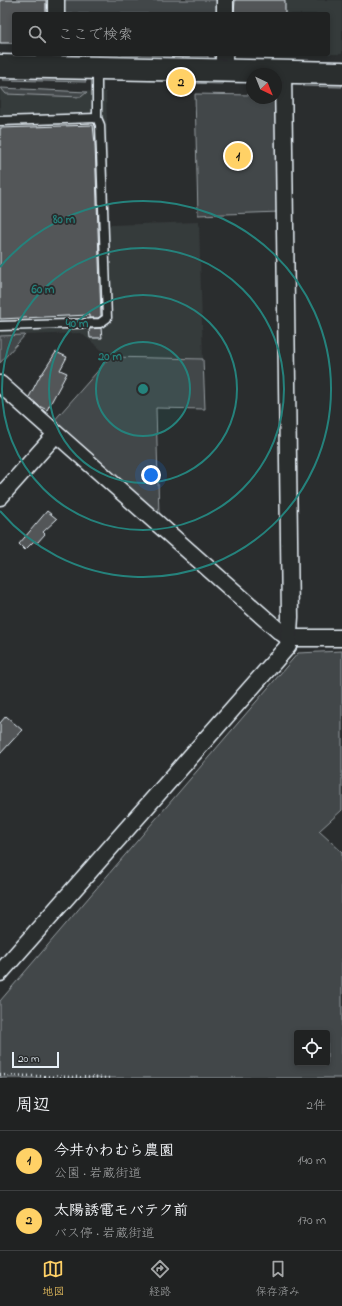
<!DOCTYPE html>
<html lang="ja">
<head>
<meta charset="utf-8">
<style>
  :root { --surface:#202222; --page:#282a2a; --text:#f1f3f6; --muted:#a2a4a5; --line:#3d3f40; --accent:#ffd166 }
  body { margin:0; font-family:"Indie Flower","Klee One",sans-serif; background:var(--page); color:var(--text) }
  .controls { position:absolute; right:12px; bottom:12px; display:grid; overflow:hidden; border-radius:4px; box-shadow:0 2px 6px #0003 }
  .controls button { width:36px; height:36px; display:grid; place-items:center; padding:0; border:0; border-bottom:1px solid var(--line); background:var(--surface); color:var(--text); font:20px sans-serif }
  .compass { position:absolute; left:246px; top:68px; width:36px; height:36px; border-radius:50%; background:var(--surface); box-shadow:0 2px 6px #0003; rotate:137deg }
  .scale { position:absolute; left:12px; bottom:10px; width:47px; box-sizing:border-box; padding-left:4px; border:2px solid #e8f1f8; border-top:0; font-size:11px; line-height:14px; white-space:nowrap; color:#e8f1f8; -webkit-text-stroke:3px #2a2d2e; paint-order:stroke }
  .you { position:absolute; left:151px; top:475px; width:14px; height:14px; margin:-10px; border:3px solid #fff; border-radius:50%; background:#1a73e8; box-shadow:0 0 0 6px #1a73e833 }
  .badge { display:grid; place-items:center; width:26px; height:26px; border-radius:50%; background:var(--accent); color:#111; font-size:13px; font-weight:700 }
  .pin { position:absolute; translate:-50% -50%; border:2px solid #fff; box-shadow:0 1px 4px #0006 }
  .list { margin:0; padding:0; list-style:none }
  h2 { display:flex; justify-content:space-between; align-items:center; height:52px; margin:0; padding:0 16px; font-size:17px }
  h2 small { font-size:13px; font-weight:400; color:var(--muted) }
  .list li { display:grid; grid-template-columns:26px 1fr auto; gap:12px; align-items:center; box-sizing:border-box; height:60px; padding:0 16px; border-top:1px solid var(--line) }
  .list b { display:block; font-size:15px; white-space:nowrap }
  .list p { margin:0; font-size:13px; white-space:nowrap; color:var(--muted) }
  .list em { font-size:13px; font-style:normal; color:var(--muted) }
  .icon { flex:none; width:22px; height:22px; fill:none; stroke:currentColor; stroke-width:2; stroke-linecap:round; stroke-linejoin:round }
  .map { position:relative; flex:none; width:342px; height:1078px; overflow:hidden }
  .search { position:absolute; background:var(--surface); box-shadow:0 2px 6px #0003; left:12px; right:12px; top:12px; height:44px; display:flex; align-items:center; gap:10px; box-sizing:border-box; padding:0 14px; border-radius:4px; color:var(--muted); font-size:15px }
  .sheet { height:172px; background:var(--surface) }
  nav { display:flex; justify-content:space-around; align-items:center; box-sizing:border-box; height:56px; border-top:1px solid var(--line); background:var(--surface); font-size:11px; color:var(--muted) }
  nav a { display:grid; justify-items:center; gap:2px }
  nav .on { color:var(--accent) }
  .map>svg:first-child { display:block }
  .built { fill:#363a3b }
  .green { fill:#424648; stroke:#959ca0; fill-rule:evenodd }
  .building { fill:#535759; stroke:#e8f1f8 }
  .lines { fill:none; stroke-linecap:round; stroke-linejoin:round }
  .lane-casing { stroke:#e8f1f8; stroke-width:11 }
  .street-casing { stroke:#e8f1f8; stroke-width:19 }
  .primary-casing { stroke:#e8f1f8; stroke-width:25 }
  .path { stroke:#e8f1f8; stroke-width:2.5; stroke-dasharray:1 3; stroke-linecap:butt }
  .lane { stroke:#2a2d2e; stroke-width:8 }
  .street { stroke:#2a2d2e; stroke-width:16 }
  .primary { stroke:#2a2d2e; stroke-width:22 }
  .ring { fill:none; stroke:#25827c; stroke-width:2 }
  .centre { fill:#25827c; stroke:#2a2d2e; stroke-width:2 }
  .ring-label { font-size:12px; text-anchor:middle; font-weight:bold; fill:#25827c; stroke:#2a2d2e; stroke-width:3.5; stroke-linejoin:round; paint-order:stroke }
</style>
</head>
<body>
<div class="map">
<svg width="342" height="1078" viewBox="0 0 342 1078">
  <rect width="100%" height="100%" fill="#2a2d2e"/>
  <filter id="ink" filterUnits="userSpaceOnUse"><feTurbulence type="fractalNoise" baseFrequency=".025" numOctaves="2"/><feDisplacementMap in="SourceGraphic" scale="8" xChannelSelector="R" yChannelSelector="G"/><feConvolveMatrix kernelMatrix="1 2 1 2 8 2 1 2 1" color-interpolation-filters="sRGB"/></filter>
  <g filter="url(#ink)">
    <g class="built">
      <path d="M232 0H342V54H328V14H231Z"/>
      <path d="M0 88 106 92 110 225 199 222 203 359 110 357 81 333 25 335 0 363Z"/>
    </g>
    <g class="green">
      <path d="M62 0H219L218 14H62Z"/>
      <path d="M72 54 208 56V59L72 56Z"/>
      <path d="M3 77 86 78V82L3 80Z"/>
      <path d="M184 80 223 81V84L184 83Z"/>
      <path d="M303 83H342V87L303 86Z"/>
      <path d="M1 88 87 92 81 97 6 94Z"/>
      <path d="M195 94 252 95V98H276L280 212 198 215Z"/>
      <path d="M25 335 0 363V336Z"/>
      <path d="M110 357 203 359 205 409 156 408 159 516 53 422Z"/>
      <path d="M342 651V810L319 831 342 852V1078H0V1001L298 653ZM297 1033H327V1063H297Z"/>
    </g>
    <g class="building">
      <path d="M0 0H46V14H14V43H0Z"/>
      <path d="M235 0H285V14H234Z"/>
      <path d="M93 125 95 144 101 316 98 318H89V315L0 319V128Z"/>
      <path d="M101 328 102 338H90L89 329Z"/>
      <path d="M56 352 67 357 60 370 67 373 47 410 39 406 29 397 41 374H42Z"/>
      <path d="M47 511 57 519 43 532 45 534 37 543 34 541 25 550 19 544Z"/>
      <path d="M6 716 22 730 0 754V723Z"/>
    </g>
    <g class="lines">
      <defs>
        <g id="lane">
          <path d="M0 121 97 118"/>
          <path d="M0 326 100 323 107 318 100 125 97 118V68"/>
        </g>
        <g id="street">
          <path d="M56 14V0"/>
          <path d="M225 14V0"/>
          <path d="M224 70V54"/>
          <path d="M0 384 279 631 289 638H342"/>
          <path d="M0 497 56 434"/>
          <path d="M0 973 288 646 290 617 283 71"/>
        </g>
        <path id="primary" d="M0 66 342 73"/>
      </defs>
      <use href="#lane" class="lane-casing"/>
      <use href="#street" class="street-casing"/>
      <use href="#primary" class="primary-casing"/>
      <path class="path" d="M0 1075 109 1078"/>
      <use href="#lane" class="lane"/>
      <use href="#street" class="street"/>
      <use href="#primary" class="primary"/>
    </g>
  </g>
  <circle cx="143" cy="389" r="47" fill="#25827c" fill-opacity=".12"/>
  <g class="ring">
    <circle cx="143" cy="389" r="47"/>
    <circle cx="143" cy="389" r="94"/>
    <circle cx="143" cy="389" r="141"/>
    <path d="M0 267A188 188 0 1 1 0 511"/>
  </g>
  <circle cx="143" cy="389" r="6" class="centre"/>
  <g class="ring-label">
    <text x="64" y="223">80 m</text>
    <text x="43" y="293">60 m</text>
    <text x="77" y="327">40 m</text>
    <text x="110" y="360">20 m</text>
  </g>
</svg>
<div class="controls">
<button><svg class="icon" aria-label="locate" viewBox="0 0 24 24"><circle cx="12" cy="12" r="6"/><path d="M12 2v4M12 18v4M2 12h4M18 12h4"/></svg></button>
</div>
<svg class="compass" viewBox="-18 -18 36 36"><path d="M0-13l5 13h-10z" fill="#e53935"/><path d="M0 13l5-13h-10z" fill="#a2a4a5"/></svg>
<div class="scale">20 m</div>
<div class="you"></div>
<div class="pin badge" style="left:238px;top:156px">1</div>
<div class="pin badge" style="left:181px;top:82px">2</div>
<div class="search"><svg class="icon" aria-label="search" viewBox="0 0 24 24"><circle cx="10" cy="10" r="6"/><path d="M15 15l6 6"/></svg>ここで検索</div>
</div>
<section class="sheet">
<h2>周辺<small>2件</small></h2>
<ul class="list">
<li><span class="badge">1</span><div><b>今井かわむら農園</b><p>公園 · 岩蔵街道</p></div><em>140 m</em></li>
<li><span class="badge">2</span><div><b>太陽誘電モバテク前</b><p>バス停 · 岩蔵街道</p></div><em>170 m</em></li>
</ul>
</section>
<nav>
<a class="on"><svg class="icon" aria-label="map" viewBox="0 0 24 24"><path d="M3 6l6-2 6 2 6-2v14l-6 2-6-2-6 2zM9 4v14M15 6v14"/></svg>地図</a>
<a><svg class="icon" aria-label="directions" viewBox="0 0 24 24"><path d="M12 3l9 9-9 9-9-9zM9 14v-3h6M13 9l2 2-2 2"/></svg>経路</a>
<a><svg class="icon" aria-label="saved" viewBox="0 0 24 24"><path d="M7 4h10v16l-5-4-5 4z"/></svg>保存済み</a>
</nav>
</body>
</html>
